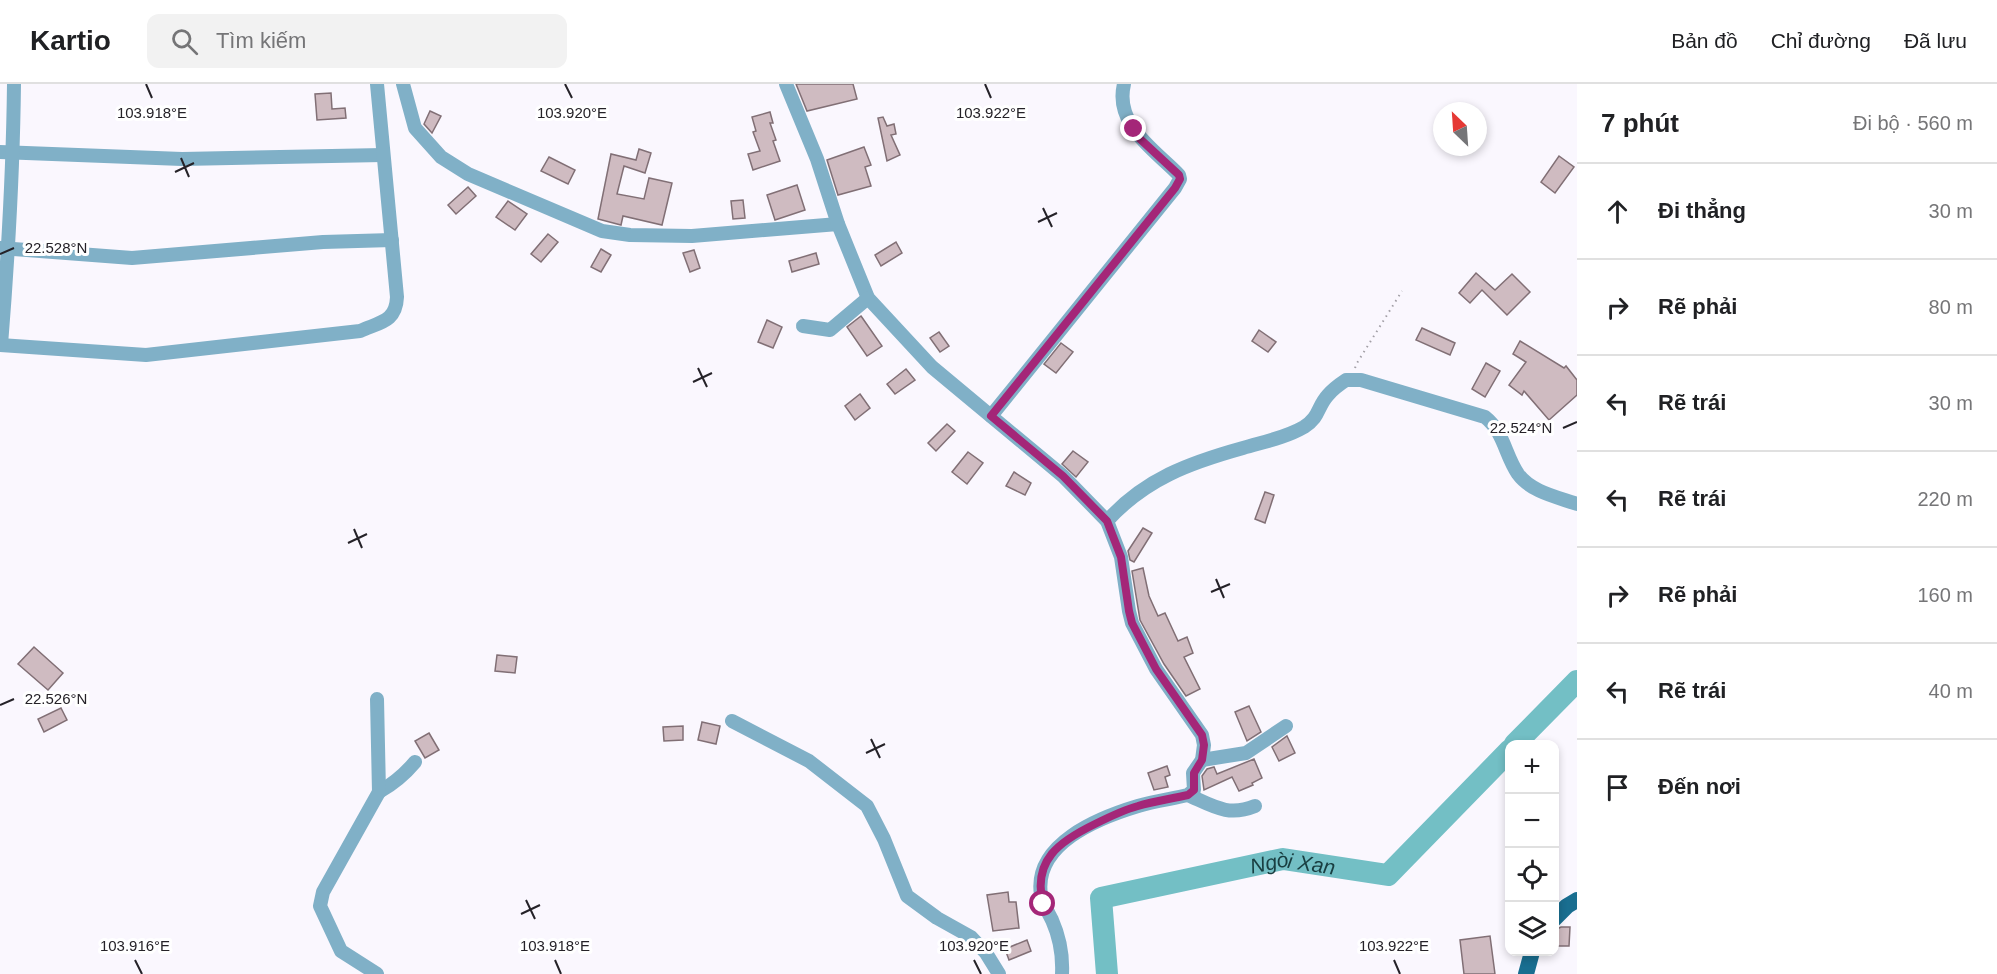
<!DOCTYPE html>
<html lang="vi">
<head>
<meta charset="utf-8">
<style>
  :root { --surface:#fff; --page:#f2f2f2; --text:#202124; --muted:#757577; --line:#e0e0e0 }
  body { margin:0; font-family:Helvetica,sans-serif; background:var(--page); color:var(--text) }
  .controls { position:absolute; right:18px; bottom:18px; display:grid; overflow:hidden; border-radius:12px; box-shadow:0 3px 9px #0003 }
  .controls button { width:54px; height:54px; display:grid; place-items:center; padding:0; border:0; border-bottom:2px solid var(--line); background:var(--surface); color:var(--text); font:30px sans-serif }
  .compass { position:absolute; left:1433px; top:18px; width:54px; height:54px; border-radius:50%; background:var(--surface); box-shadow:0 3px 9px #0003; rotate:335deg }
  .stop { position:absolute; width:18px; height:18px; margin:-14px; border:4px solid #a42678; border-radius:50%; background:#fff }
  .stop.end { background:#a42678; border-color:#fff; box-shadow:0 2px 6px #0008 }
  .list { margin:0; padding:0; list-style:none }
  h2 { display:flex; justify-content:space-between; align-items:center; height:78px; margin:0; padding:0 24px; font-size:26px }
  h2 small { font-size:20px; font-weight:400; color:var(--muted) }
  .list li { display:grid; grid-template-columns:39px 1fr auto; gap:18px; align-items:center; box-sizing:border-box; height:96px; padding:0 24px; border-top:2px solid var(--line) }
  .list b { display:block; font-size:22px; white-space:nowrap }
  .list em { font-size:20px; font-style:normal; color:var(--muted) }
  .icon { flex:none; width:33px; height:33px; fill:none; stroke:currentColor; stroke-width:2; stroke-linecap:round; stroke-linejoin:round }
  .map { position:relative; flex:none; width:1577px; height:890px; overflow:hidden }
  header { display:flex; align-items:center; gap:36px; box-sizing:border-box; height:84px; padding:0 30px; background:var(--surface); border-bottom:2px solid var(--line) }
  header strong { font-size:28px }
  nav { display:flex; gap:33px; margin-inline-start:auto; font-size:21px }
  .search { width:420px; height:54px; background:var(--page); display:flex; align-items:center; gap:15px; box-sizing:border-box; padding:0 21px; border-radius:12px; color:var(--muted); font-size:22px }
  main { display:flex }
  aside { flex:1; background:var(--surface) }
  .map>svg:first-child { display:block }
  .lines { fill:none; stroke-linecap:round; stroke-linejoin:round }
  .river { stroke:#73bfc5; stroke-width:22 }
  .building { fill:#cfbbc1; stroke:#816f75; stroke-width:1.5 }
  .path { stroke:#a29fa6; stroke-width:2; stroke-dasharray:1.5 4.5; stroke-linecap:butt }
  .minor { stroke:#80b0c7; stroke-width:14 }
  .major { stroke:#196e90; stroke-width:16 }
  .route { stroke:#a42678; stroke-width:8 }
  .ticks { fill:none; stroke:#252228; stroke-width:2 }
  .labels { text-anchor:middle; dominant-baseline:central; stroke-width:6; stroke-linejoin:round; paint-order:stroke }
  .water-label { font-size:21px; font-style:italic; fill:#193e41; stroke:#fff }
  .ticks-label { font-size:15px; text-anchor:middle; fill:#252228; stroke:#fff; stroke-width:6; stroke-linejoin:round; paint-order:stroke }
</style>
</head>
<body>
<header>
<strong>Kartio</strong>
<div class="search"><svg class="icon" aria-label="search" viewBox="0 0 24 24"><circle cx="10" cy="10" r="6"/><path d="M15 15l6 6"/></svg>Tìm kiếm</div>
<nav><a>Bản đồ</a><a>Chỉ đường</a><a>Đã lưu</a></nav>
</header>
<main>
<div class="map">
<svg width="1577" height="890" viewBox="0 0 1577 890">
  <rect width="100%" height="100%" fill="#faf7fe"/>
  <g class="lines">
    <g class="river">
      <path d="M1515 660 1577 597"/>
      <path id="s1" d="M1107 890 1101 814 1283 775 1388 791 1510 666"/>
    </g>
  </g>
  <g class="building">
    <path d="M796 0H853L857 15 807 27Z"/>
    <path d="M331 9 332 25 345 24 346 34 317 36 315 10Z"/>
    <path d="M430 27 441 32 432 49 424 40Z"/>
    <path d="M770 28 773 39H770L776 56 773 57 780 77 753 86 748 70 760 67 753 48 756 47 752 33Z"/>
    <path d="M883 33 887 42 894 40 896 50 891 51 900 71 887 77 878 34Z"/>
    <path d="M864 63 871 81 865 83 871 102 838 111 827 76Z"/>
    <path d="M639 65 651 69 645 89 624 82 617 110 644 115 649 94 672 99 662 141 623 132 621 141 598 135 611 70 636 76Z"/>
    <path d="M1559 72 1574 83 1555 109 1541 98Z"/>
    <path d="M549 73 575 86 568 100 541 87Z"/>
    <path d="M797 101 805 126 775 136 767 111Z"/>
    <path d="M468 103 476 112 456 130 448 121Z"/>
    <path d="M743 116 745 134 733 135 731 117Z"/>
    <path d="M508 117 527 130 515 146 496 133Z"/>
    <path d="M548 150 558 158 541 178 531 170Z"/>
    <path d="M896 158 902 169 881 182 875 171Z"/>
    <path d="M601 165 611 171 601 188 591 183Z"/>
    <path d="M694 166 700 184 690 188 683 169Z"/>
    <path d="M816 169 819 180 792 188 789 177Z"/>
    <path d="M1476 189 1495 206 1512 190 1530 208 1507 231 1482 206 1470 219 1459 209Z"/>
    <path d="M861 232 882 262 867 272 847 243Z"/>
    <path d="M767 236 782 243 773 264 758 258Z"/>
    <path d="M1422 244 1455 259 1450 271 1416 256Z"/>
    <path d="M1259 246 1276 258 1268 268 1252 257Z"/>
    <path d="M939 248 949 262 940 268 930 254Z"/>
    <path d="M1520 257 1564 284 1566 282 1577 296V311L1549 336 1524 307 1522 311 1509 301 1526 278 1513 270Z"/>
    <path d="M1061 259 1073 268 1056 289 1044 280Z"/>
    <path d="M1486 279 1500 287 1485 313 1472 305Z"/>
    <path d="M906 285 915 296 895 310 887 300Z"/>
    <path d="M860 310 870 324 855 336 845 322Z"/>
    <path d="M947 340 955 347 936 367 928 359Z"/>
    <path d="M1073 367 1088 378 1076 393 1062 380Z"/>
    <path d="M968 368 983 379 967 400 952 388Z"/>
    <path d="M1014 388 1031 399 1025 411 1006 402Z"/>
    <path d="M1265 408 1274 411 1265 439 1255 435Z"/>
    <path d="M1143 444 1152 449 1134 478 1130 476 1128 467Z"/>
    <path d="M1143 484 1149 512 1158 532 1165 529 1178 557 1187 553 1193 569 1184 573 1200 605 1186 612 1164 580 1140 536 1132 487Z"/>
    <path d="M34 563 63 589 48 606 18 580Z"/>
    <path d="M497 571 517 573 515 589 495 587Z"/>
    <path d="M1249 622 1261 648 1247 657 1235 628Z"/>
    <path d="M61 624 67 636 44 648 38 635Z"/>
    <path d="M702 638 720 642 716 660 698 656Z"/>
    <path d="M683 642V656L664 657 663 643Z"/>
    <path d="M429 649 439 666 425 674 415 657Z"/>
    <path d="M1287 652 1295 669 1279 677 1272 663Z"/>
    <path d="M1254 675 1262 694 1252 699 1253 701 1239 707 1232 693 1204 706 1202 692 1207 685 1214 683 1217 690Z"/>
    <path d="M1167 682 1170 691 1165 693 1168 703 1154 706 1148 689Z"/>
    <path d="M1008 808 1009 818H1016L1019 844 993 847 987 811Z"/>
    <path d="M1561 843H1570L1569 862H1556L1557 845Z"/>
    <path d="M1490 852 1495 890H1464L1460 856Z"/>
    <path d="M1027 856 1031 867 1009 876 1005 865Z"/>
  </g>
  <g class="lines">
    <path class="path" d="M1355 284 1357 279 1402 207"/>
    <g class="minor">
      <path d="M403 0 415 44 441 73 468 90 602 147 630 151 692 152 838 140"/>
      <path d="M786 0 817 75 838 140 868 214 932 283 1063 392 1107 437 1121 473 1129 527 1132 539 1156 585 1202 651 1204 661 1202 676 1193 689 1194 706 1188 711C1171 715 1154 717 1138 722 1098 734 1033 760 1041 811 1043 820 1048 828 1052 836 1060 854 1063 870 1062 890"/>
      <path d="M0 68 182 75 383 71"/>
      <path d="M0 164 132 174 323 158 392 156"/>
      <path d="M803 242 830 246 868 214"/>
      <path d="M0 261 146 271 360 247C380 238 396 238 397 213L377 0"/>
      <path d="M1 261C8 174 13 87 14 0"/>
      <path d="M991 332 1175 104 1180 95 1179 91C1155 66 1114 41 1124 0"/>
      <path d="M1107 437C1145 395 1189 379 1243 364 1263 358 1285 354 1304 343 1320 333 1317 323 1328 311 1333 305 1340 300 1346 296H1361L1485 333C1504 348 1505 371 1518 390 1531 408 1557 413 1577 420"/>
      <path d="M732 637 809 677 867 722 884 755 907 812 937 834 971 853 986 869 999 890"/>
      <path d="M1202 676 1246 669 1286 642"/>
      <path d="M379 708C393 700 405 690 415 678"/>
      <path d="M1188 711C1213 722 1228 733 1255 722"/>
      <path d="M377 890 341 867 320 822 323 808 379 708 377 615"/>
    </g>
    <g class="major">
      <path d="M1554 835 1567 822 1577 816"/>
      <path d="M1526 890 1532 868"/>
    </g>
  </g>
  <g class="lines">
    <path class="route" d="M1043 820C1032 776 1060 757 1095 740 1109 733 1123 726 1138 722 1154 717 1171 715 1188 711L1194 706V689L1202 676 1204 661 1202 651 1156 585 1132 539 1129 527 1121 473 1107 437 1063 392 991 332 1175 104 1180 95 1179 91 1139 54 1134 45"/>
  </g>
  <path class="ticks" d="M146 0 152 14M565 0 572 14M985 0 991 14M181 74 189 93M175 88 194 79M1043 124 1052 143M1038 138 1057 129M0 170 14 164M698 284 707 303M693 298 712 289M1563 344 1577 338M354 445 362 464M348 459 367 450M1216 495 1224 514M1211 508 1230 500M0 621 14 615M871 655 880 674M866 669 885 660M526 816 535 835M521 830 540 821M135 876 142 890M555 876 561 890M974 876 981 890M1394 876 1400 890"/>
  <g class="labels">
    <g class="water-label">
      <text stroke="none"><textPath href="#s1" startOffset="272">Ngòi Xan</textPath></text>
    </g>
  </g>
  <g class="ticks-label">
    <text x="152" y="34">103.918°E</text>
    <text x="572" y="34">103.920°E</text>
    <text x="991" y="34">103.922°E</text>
    <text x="56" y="169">22.528°N</text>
    <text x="1521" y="349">22.524°N</text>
    <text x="56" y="620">22.526°N</text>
    <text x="135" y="867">103.916°E</text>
    <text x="555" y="867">103.918°E</text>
    <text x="974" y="867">103.920°E</text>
    <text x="1394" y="867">103.922°E</text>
  </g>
</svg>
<div class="controls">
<button>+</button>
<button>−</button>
<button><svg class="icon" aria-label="locate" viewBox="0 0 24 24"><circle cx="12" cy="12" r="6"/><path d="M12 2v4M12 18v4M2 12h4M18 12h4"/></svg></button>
<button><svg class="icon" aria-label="layers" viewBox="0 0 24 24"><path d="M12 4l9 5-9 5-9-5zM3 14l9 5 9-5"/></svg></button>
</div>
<svg class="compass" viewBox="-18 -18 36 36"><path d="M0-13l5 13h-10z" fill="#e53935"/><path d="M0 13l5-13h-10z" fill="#757577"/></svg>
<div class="stop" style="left:1043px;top:820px"></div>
<div class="stop end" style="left:1134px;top:45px"></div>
</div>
<aside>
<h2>7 phút<small>Đi bộ · 560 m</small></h2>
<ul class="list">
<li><svg class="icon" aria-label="ahead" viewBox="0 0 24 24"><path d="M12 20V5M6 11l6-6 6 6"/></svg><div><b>Đi thẳng</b></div><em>30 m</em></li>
<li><svg class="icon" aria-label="right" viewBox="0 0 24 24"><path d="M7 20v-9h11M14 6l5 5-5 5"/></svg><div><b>Rẽ phải</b></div><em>80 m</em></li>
<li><svg class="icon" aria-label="left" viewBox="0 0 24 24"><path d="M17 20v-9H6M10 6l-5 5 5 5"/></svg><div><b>Rẽ trái</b></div><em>30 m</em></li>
<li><svg class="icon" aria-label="left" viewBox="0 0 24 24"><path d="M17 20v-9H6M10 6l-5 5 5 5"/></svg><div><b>Rẽ trái</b></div><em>220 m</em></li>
<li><svg class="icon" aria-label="right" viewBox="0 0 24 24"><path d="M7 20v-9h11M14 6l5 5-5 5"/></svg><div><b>Rẽ phải</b></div><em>160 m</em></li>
<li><svg class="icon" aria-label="left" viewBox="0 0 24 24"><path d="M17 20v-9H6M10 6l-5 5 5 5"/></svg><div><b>Rẽ trái</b></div><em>40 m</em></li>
<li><svg class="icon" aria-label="arrive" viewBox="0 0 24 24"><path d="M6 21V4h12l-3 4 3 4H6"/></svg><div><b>Đến nơi</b></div></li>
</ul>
</aside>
</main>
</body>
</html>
